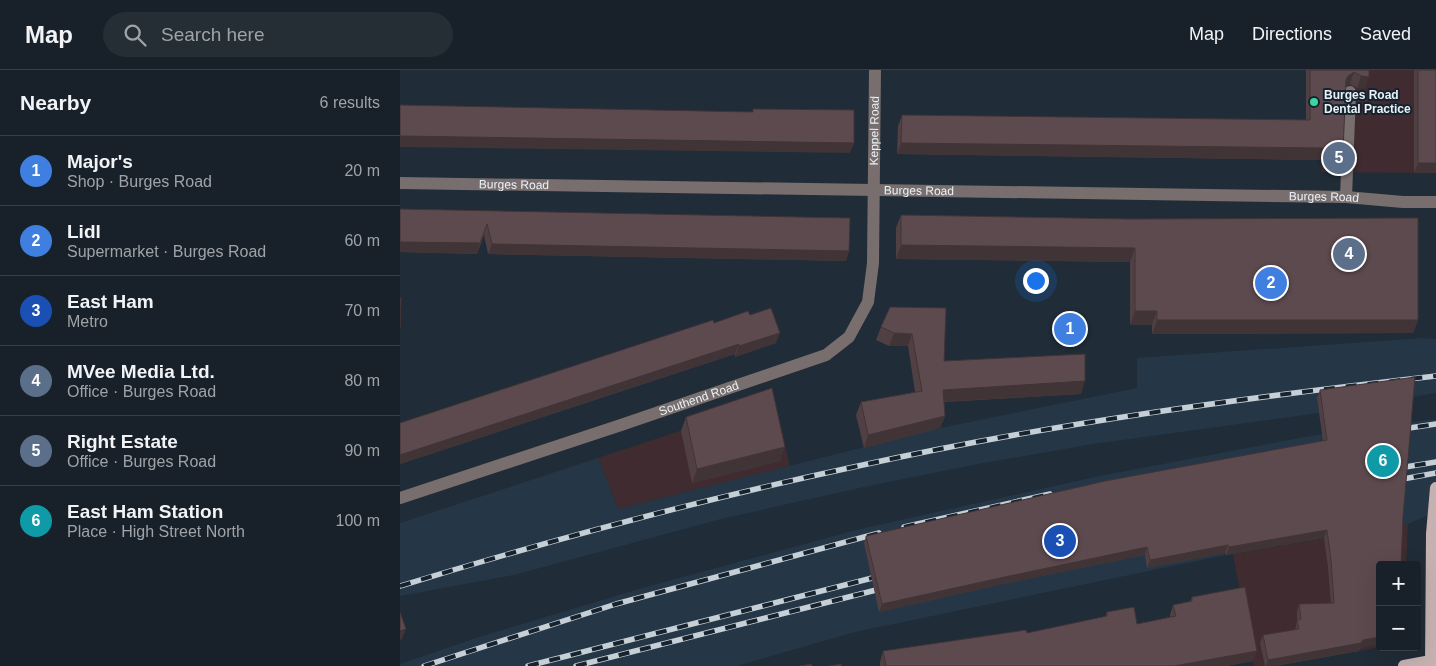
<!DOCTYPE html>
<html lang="en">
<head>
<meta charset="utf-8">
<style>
  :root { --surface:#182129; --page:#252e35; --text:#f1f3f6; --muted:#9fa3a8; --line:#363e46; --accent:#0b8043 }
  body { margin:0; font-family:Helvetica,sans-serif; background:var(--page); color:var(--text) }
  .controls { position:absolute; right:15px; bottom:15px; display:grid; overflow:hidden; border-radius:5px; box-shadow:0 5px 20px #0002 }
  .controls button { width:45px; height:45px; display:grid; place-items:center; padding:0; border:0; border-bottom:1px solid var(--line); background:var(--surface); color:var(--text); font:25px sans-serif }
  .you { position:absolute; left:635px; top:210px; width:18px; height:18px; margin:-12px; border:4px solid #fff; border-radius:50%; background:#1a73e8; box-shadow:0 0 0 8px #1a73e833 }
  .badge { display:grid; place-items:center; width:32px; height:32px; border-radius:50%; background:var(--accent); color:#fff; font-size:16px; font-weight:700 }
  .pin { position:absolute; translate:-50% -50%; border:2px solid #fff; box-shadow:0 1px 5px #0006 }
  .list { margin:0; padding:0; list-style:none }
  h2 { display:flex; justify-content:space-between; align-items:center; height:65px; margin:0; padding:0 20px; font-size:21px }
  h2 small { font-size:16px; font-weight:400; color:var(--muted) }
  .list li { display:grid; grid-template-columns:32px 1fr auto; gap:15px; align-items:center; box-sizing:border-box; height:70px; padding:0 20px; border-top:1px solid var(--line) }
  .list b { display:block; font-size:19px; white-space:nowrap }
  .list p { margin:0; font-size:16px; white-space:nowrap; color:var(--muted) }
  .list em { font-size:16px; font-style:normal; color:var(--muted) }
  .icon { flex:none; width:28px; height:28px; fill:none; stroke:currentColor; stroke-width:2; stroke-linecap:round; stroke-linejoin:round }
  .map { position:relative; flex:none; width:1036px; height:596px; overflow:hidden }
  header { display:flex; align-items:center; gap:30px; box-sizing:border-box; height:70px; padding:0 25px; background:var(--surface); border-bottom:1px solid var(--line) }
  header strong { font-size:24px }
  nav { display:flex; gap:28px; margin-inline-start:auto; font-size:18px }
  .search { width:350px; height:45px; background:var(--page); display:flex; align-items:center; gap:12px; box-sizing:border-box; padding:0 18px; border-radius:28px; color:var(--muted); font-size:19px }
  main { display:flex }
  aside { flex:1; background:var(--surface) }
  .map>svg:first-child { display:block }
  .commercial { fill:#402c30 }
  .built { fill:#253646 }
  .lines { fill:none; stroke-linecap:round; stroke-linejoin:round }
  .minor { stroke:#786e6d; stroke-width:12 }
  .major { stroke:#c5b2b0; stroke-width:12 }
  .rail-casing { stroke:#c6cfd6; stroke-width:5.5 }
  .rail { stroke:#16222d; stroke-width:4; stroke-dasharray:11; stroke-linecap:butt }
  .wall { fill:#504044 }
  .shaded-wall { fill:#413437 }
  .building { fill:#5d4a4f; stroke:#413437 }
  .poi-dot { fill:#3bd4a4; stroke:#16222d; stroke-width:2 }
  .labels { text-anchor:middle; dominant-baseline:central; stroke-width:4; stroke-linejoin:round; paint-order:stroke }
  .poi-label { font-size:12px; font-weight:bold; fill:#e9f1f8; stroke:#16222d; text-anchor:start }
  .street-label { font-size:12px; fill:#e9f1f8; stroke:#16222d }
</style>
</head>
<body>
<header>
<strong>Map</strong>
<div class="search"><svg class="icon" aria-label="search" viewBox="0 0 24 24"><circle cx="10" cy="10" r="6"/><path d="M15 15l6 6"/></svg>Search here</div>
<nav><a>Map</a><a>Directions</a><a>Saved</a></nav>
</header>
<main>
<aside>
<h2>Nearby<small>6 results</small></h2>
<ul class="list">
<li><span class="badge" style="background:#3f7fe0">1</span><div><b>Major's</b><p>Shop · Burges Road</p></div><em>20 m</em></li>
<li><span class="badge" style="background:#3f7fe0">2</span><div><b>Lidl</b><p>Supermarket · Burges Road</p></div><em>60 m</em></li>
<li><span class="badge" style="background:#1a4fb4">3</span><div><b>East Ham</b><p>Metro</p></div><em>70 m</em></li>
<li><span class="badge" style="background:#5c6f8a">4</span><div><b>MVee Media Ltd.</b><p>Office · Burges Road</p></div><em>80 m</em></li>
<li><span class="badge" style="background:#5c6f8a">5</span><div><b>Right Estate</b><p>Office · Burges Road</p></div><em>90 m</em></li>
<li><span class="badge" style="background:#0f9aa8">6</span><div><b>East Ham Station</b><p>Place · High Street North</p></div><em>100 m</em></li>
</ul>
</aside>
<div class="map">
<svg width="1036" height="596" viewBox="0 0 1036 596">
  <rect width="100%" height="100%" fill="#202c37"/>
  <g class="commercial">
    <path d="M933 0H1036V103L921 102 922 2Z"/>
    <path d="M374 330 390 396 218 439 198 388Z"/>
    <path d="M1008 454 1006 495H980V577L874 596H854L833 484Z"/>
  </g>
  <g class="built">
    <path d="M1024 268 1036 269V323L919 343 693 374 578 394 464 417 321 449 114 505 0 526V453L198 388 218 439 540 358 737 318V288Z"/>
    <path d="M1036 349V442L1008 454 826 485 455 562 337 596H0V594L79 567 242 518 460 459 699 406 910 366Z"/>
  </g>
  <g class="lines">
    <g class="minor">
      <path id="s1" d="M0 113 946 127 1003 132H1036"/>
      <path d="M946 127 950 22"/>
      <path id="s2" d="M0 428 221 355 426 285 449 267 468 232 473 193 475 0"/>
    </g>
    <g class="major">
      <path d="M1004 596 1031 591"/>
      <path d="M1031 596 1032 464 1036 418"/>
    </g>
    <defs>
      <g id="rail">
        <path d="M996 360 1036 354"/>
        <path d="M993 399 1036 392"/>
        <path d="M992 411 1036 403"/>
        <path d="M504 457 650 424"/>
        <path d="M0 516C151 470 303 429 458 396 649 354 842 328 1036 306"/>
        <path d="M24 596 216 534 479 463"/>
        <path d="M128 596 484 505"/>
        <path d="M176 596 488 517"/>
      </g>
    </defs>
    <use href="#rail" class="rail-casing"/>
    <use href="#rail" class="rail"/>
  </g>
  <g class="wall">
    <path d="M906 0H969L965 18H957L950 14 946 16 939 94H921V90L497 84 498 56 502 45 906 50Z"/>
    <rect x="1014" y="0" width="22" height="103"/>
    <path d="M0 139 449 181 446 191 88 184 84 165 77 184 0 182Z"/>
    <path d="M501 145 728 149 1018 250 1013 263 752 264V255H730V192L496 189V158Z"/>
    <path d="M490 237 544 291 681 324 544 332 545 346 540 358 464 378 456 345 461 332 515 322 508 276H489L476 270 481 257Z"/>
    <path d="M314 253 376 273 335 287V284L0 394V353Z"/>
    <path d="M920 320 960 578 959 581 875 596H865L860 573 863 565 895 560 897 551V542L899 534 931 533 928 497 924 468 826 485 825 483 747 498 745 485 598 515 479 542 464 473 466 466 923 371 917 328Z"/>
    <path d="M286 347 380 391 292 413 281 361Z"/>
    <path d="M792 527 853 591 826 596H480V592L483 581 627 563 705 547 707 542 737 554 770 547V545L773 535 790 532Z"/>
  </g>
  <g class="shaded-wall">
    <path d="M954 2 950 14 943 17 948 6Z"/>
    <path d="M961 6 969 7 965 18H957Z"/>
    <path d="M0 66 454 73 450 83 0 77Z"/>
    <path d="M501 73 925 78 921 90 497 84Z"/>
    <path d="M925 82H943L939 94H921Z"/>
    <path d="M1018 93H1036V103H1014Z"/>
    <path d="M0 172 80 173 77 184 0 182Z"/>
    <path d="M92 174 449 181 446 191 88 184Z"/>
    <path d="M501 175 735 178 730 192 496 189Z"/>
    <path d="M735 241H757L752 255H730Z"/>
    <path d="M757 250H1018L1013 263 752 264Z"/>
    <path d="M380 263 376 273 335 287 339 276Z"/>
    <path d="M494 263 512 264 508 276H489Z"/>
    <path d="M339 274 335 284 0 394V385Z"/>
    <path d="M685 311 681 324 538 332 543 320Z"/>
    <path d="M545 346 540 358 464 378 468 365Z"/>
    <path d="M385 377 380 391 292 413 297 399Z"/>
    <path d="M927 460 924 468 826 485 829 477Z"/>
    <path d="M828 475 825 483 747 498 750 490Z"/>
    <path d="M747 477 745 485 598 515 479 542 482 534 600 508Z"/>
    <path d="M6 559 2 569 0 570V561Z"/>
    <path d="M980 567V574L960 578 959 581 875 596H866L868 590Z"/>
    <path d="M857 581 853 591 826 596H774Z"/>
  </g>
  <g class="building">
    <path d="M910 0H969V7L961 6 954 2 948 6 946 10 943 82H925V78L501 73 502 45 910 50Z"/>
    <rect x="1018" y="0" width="18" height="93"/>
    <path d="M0 35 353 42V39L454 40V73L0 66Z"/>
    <path d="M0 139 450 148 449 181 92 174 87 154 80 173 0 172Z"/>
    <path d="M501 145 728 149 1018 148V250H757V241H735V178L501 175Z"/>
    <path d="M0 228H1L0 259Z"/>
    <path d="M490 237 546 238 544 291 685 284V311L543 320 545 346 468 365 461 332 522 321 512 264 494 263 481 257Z"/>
    <path d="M371 238 380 263 339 276V274L0 385V353L313 250 314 253 348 241 350 245Z"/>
    <path d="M1015 307 1003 447 1001 495H980V567L963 570 961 573 868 590 863 565 899 559 897 551 901 549 899 534 934 533 931 490 927 460 829 477 828 475 750 490 747 477 600 508 482 534 466 466 705 411 927 370 920 320Z"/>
    <path d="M372 318 385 377 297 399 286 347Z"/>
    <path d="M845 517 857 581 774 596H486L483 581 626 560 627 563 707 546V542L734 537 737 554 776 546 773 535 792 531V527Z"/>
    <path d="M0 542 6 559 0 561Z"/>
    <path d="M411 594 412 596H400Z"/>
    <path d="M441 594V596H429Z"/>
  </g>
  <circle class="poi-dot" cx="914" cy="32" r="5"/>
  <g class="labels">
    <g class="poi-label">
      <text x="924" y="25">Burges Road<tspan x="924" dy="14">Dental Practice</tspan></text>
    </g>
    <g class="street-label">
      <text stroke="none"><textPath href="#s2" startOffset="690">Keppel Road</textPath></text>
      <text stroke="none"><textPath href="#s1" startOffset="114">Burges Road</textPath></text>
      <text stroke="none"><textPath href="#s1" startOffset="519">Burges Road</textPath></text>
      <text stroke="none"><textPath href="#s1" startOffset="924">Burges Road</textPath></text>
      <text stroke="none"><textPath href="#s2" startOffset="315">Southend Road</textPath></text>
    </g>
  </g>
</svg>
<div class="controls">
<button>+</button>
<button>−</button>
</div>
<div class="you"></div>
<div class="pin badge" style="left:670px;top:259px;background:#3f7fe0">1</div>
<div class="pin badge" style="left:871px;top:213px;background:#3f7fe0">2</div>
<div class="pin badge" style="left:660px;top:471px;background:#1a4fb4">3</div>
<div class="pin badge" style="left:949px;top:184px;background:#5c6f8a">4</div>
<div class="pin badge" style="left:939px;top:88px;background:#5c6f8a">5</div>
<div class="pin badge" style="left:983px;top:391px;background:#0f9aa8">6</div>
</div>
</main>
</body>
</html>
